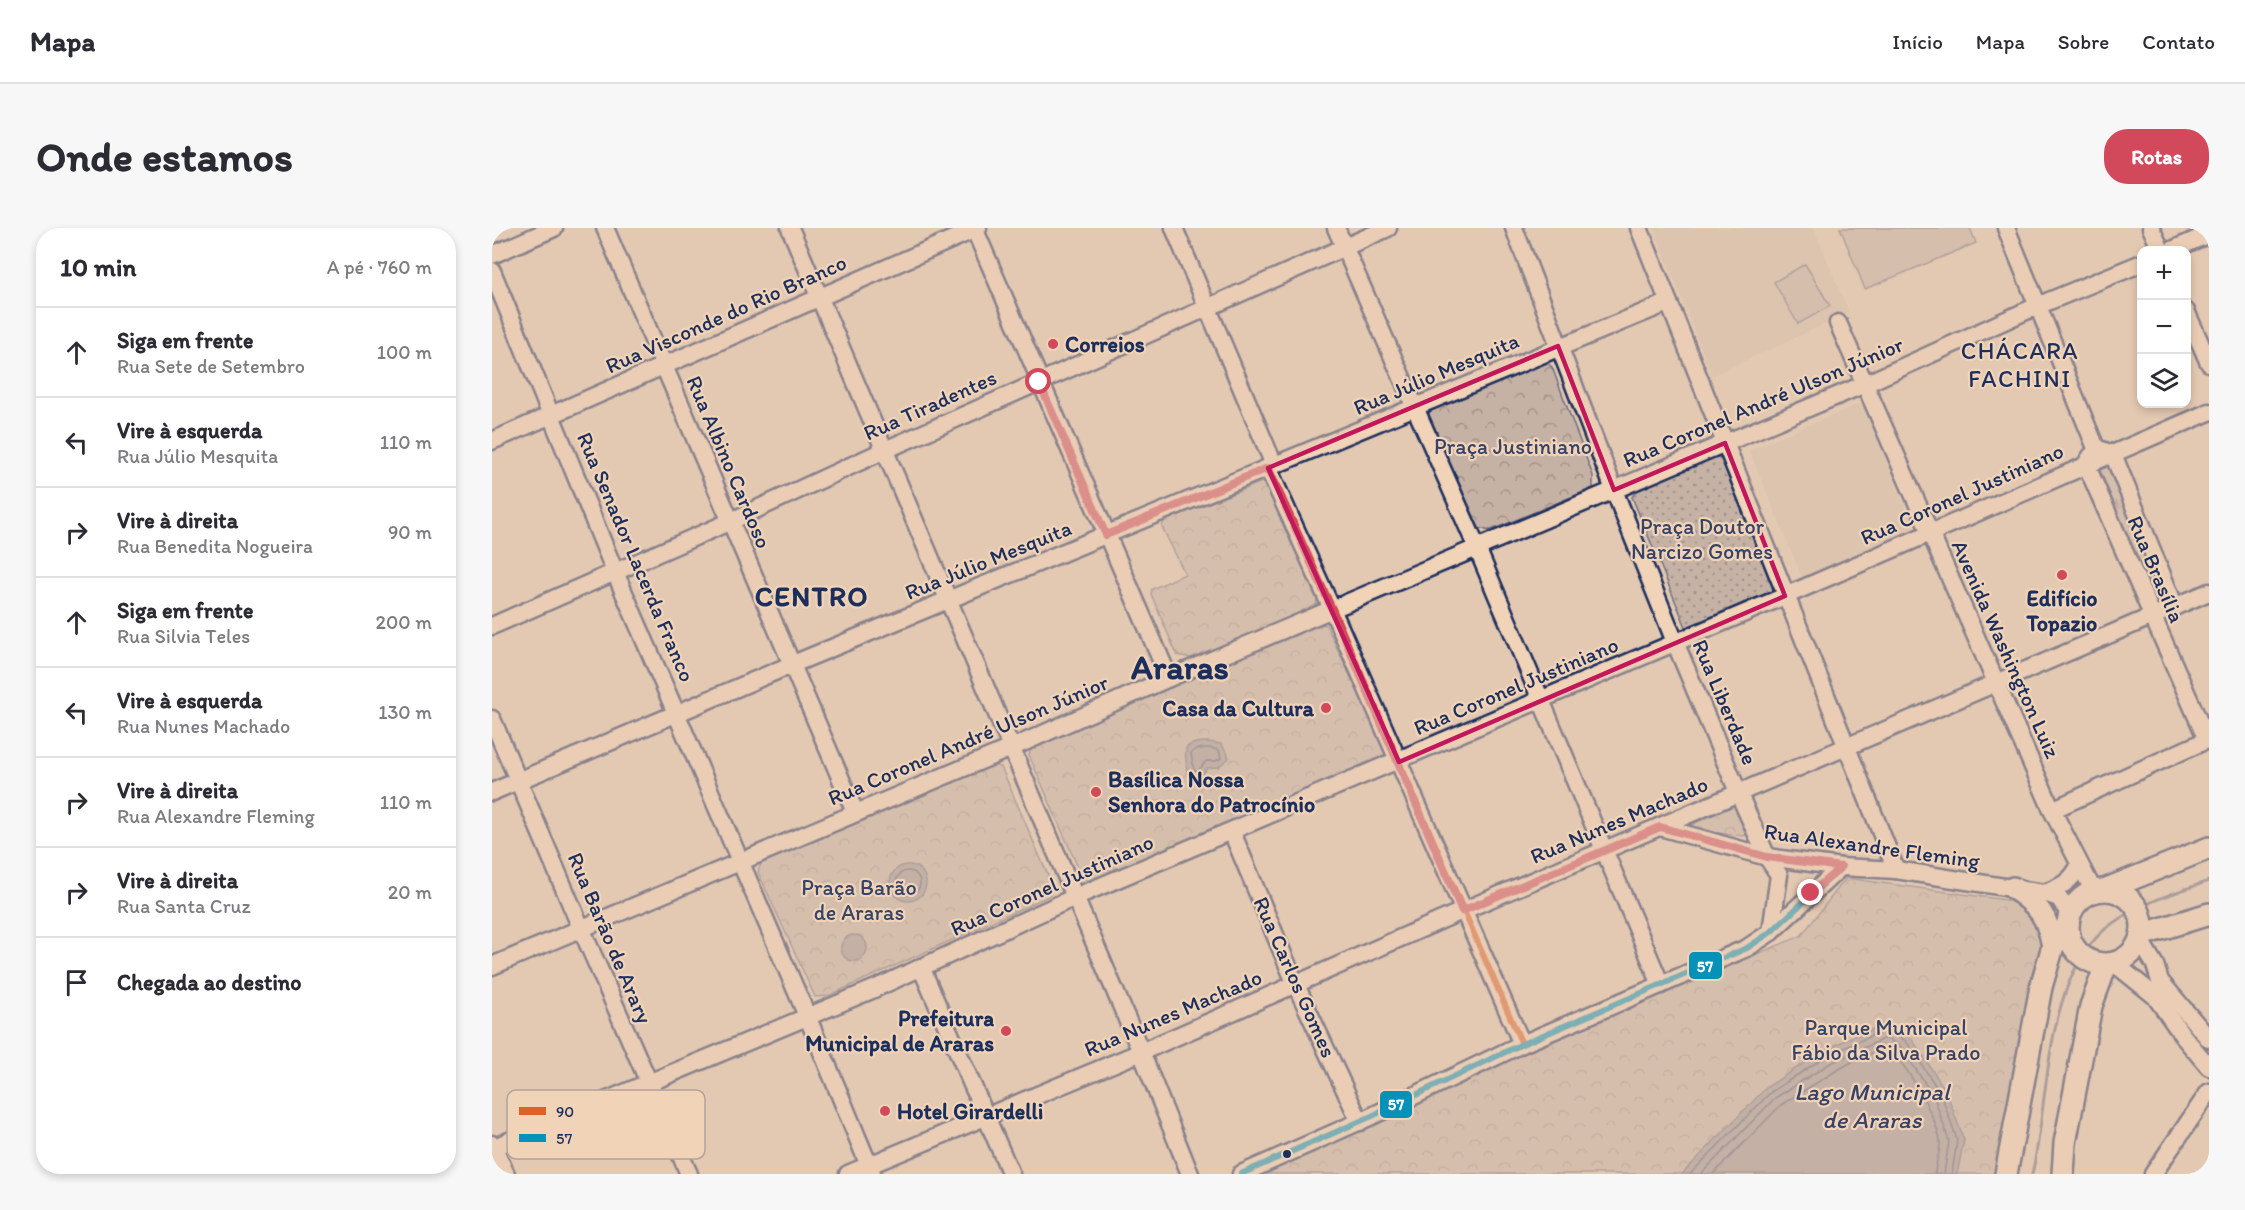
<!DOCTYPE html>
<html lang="pt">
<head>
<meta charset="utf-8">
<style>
  :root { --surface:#fff; --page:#f7f7f7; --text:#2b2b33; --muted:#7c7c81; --line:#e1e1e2; --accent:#d1495b }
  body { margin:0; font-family:Itim,sans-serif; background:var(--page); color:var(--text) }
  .controls { position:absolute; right:18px; top:18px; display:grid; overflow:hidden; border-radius:12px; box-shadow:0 3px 9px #0003 }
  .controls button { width:54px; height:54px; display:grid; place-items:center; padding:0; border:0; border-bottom:2px solid var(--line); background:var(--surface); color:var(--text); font:30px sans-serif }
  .stop { position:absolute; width:18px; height:18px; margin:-14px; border:4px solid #d1495b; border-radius:50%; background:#fff }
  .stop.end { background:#d1495b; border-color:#fff; box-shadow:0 2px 6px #0008 }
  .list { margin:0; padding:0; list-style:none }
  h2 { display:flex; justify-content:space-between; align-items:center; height:78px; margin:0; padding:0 24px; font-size:26px }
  h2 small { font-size:20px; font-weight:400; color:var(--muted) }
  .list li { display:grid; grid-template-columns:39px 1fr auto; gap:18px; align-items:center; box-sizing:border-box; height:90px; padding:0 24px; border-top:2px solid var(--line) }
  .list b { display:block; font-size:22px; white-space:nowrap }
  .list p { margin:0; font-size:20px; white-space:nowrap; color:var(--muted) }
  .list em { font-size:20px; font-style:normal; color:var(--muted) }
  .icon { flex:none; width:33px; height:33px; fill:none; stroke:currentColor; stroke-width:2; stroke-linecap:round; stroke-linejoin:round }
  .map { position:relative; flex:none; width:1717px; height:946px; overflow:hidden; border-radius:24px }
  header { display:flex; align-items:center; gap:36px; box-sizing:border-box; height:84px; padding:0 30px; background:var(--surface); border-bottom:2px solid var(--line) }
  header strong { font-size:28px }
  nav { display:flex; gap:33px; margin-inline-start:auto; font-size:21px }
  .intro { display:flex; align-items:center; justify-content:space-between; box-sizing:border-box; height:144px; padding:0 36px }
  h1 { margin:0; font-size:42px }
  .button { padding:15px 27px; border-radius:24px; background:var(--accent); color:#fff; font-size:21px; font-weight:700 }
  main { display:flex; gap:36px; padding:0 36px }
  aside { flex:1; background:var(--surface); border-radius:24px; box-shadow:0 3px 9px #0003 }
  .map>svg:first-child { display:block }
  .built { fill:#d5beac }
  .grass { fill:url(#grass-dots); stroke:#707082; stroke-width:1.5 }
  .forest { fill:url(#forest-firs); stroke:#707082; stroke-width:1.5 }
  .park { fill:url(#park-crowns); stroke:#707082; stroke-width:1.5 }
  .pitch { fill:#c6b2a5; stroke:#707082; stroke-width:1.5 }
  .water { fill:#9d9394; stroke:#696b7e; stroke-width:1.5 }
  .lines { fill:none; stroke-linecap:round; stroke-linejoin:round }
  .shore { stroke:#4f5774; stroke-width:1.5 }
  .stream { stroke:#696b7e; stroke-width:3 }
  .minor-casing { stroke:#1b2f5e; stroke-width:21 }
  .major-casing { stroke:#1b2f5e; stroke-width:26 }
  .minor { stroke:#f1d3b7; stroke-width:16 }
  .major { stroke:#f1d3b7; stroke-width:21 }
  .bus-1-casing { stroke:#f1d3b7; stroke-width:10 }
  .bus-2-casing { stroke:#f1d3b7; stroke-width:10 }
  .bus-1 { stroke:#dc6028; stroke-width:6 }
  .bus-2 { stroke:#0591b8; stroke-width:6 }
  .route { stroke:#d1495b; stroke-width:8 }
  .marked { fill:none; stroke:#c2185b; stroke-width:4.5; stroke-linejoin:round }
  .poi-dot { fill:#d1495b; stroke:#f1d3b7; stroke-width:2 }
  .bus-dot { fill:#1b2f5e; stroke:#f1d3b7; stroke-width:2 }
  .labels { text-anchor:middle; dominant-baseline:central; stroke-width:4.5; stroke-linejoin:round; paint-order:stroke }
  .street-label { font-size:22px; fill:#1b2f5e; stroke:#f1d3b7 }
  .poi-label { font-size:22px; font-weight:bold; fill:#1b2f5e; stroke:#f1d3b7; text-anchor:start }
  .park-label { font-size:22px; fill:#354369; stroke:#f1d3b7 }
  .neighbourhood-label { font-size:24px; letter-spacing:1.5px; fill:#1b2f5e; stroke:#f1d3b7 }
  .water-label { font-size:24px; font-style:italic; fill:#354369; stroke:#f1d3b7 }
  .district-label { font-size:28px; font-weight:bold; letter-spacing:1.5px; fill:#1b2f5e; stroke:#f1d3b7 }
  .town-label { font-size:34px; font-weight:bold; fill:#1b2f5e; stroke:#f1d3b7 }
  .key { fill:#f1d3b7; stroke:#b1a29c; stroke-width:1.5 }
  .key-label { font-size:16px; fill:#1b2f5e }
  .line-badge { stroke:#f1d3b7; stroke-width:2 }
  .badge-label { font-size:16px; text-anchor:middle; font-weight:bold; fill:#fff }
</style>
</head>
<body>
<header>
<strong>Mapa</strong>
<nav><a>Início</a><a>Mapa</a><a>Sobre</a><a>Contato</a></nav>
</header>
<div class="intro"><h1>Onde estamos</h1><a class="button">Rotas</a></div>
<main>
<aside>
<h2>10 min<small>A pé · 760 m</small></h2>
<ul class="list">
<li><svg class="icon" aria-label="ahead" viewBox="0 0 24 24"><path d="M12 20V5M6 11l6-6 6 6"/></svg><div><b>Siga em frente</b><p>Rua Sete de Setembro</p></div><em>100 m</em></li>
<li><svg class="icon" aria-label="left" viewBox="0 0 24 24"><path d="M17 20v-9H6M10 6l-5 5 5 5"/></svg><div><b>Vire à esquerda</b><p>Rua Júlio Mesquita</p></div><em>110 m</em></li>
<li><svg class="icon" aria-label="right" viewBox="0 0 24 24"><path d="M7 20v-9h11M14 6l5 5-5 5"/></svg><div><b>Vire à direita</b><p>Rua Benedita Nogueira</p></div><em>90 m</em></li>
<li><svg class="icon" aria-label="ahead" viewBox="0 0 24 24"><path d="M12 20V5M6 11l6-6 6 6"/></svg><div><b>Siga em frente</b><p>Rua Silvia Teles</p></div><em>200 m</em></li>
<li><svg class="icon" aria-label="left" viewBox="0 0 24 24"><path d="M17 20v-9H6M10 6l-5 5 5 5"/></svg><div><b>Vire à esquerda</b><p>Rua Nunes Machado</p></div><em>130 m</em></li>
<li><svg class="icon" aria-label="right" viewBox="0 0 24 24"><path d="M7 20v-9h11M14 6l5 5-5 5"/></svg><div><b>Vire à direita</b><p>Rua Alexandre Fleming</p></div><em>110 m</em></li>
<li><svg class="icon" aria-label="right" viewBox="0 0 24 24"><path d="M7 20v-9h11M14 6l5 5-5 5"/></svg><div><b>Vire à direita</b><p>Rua Santa Cruz</p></div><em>20 m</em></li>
<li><svg class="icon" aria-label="arrive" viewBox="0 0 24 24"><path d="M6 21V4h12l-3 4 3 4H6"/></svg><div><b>Chegada ao destino</b></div></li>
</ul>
</aside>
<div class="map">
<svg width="1717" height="946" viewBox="0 0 1717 946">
  <defs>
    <pattern id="grass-dots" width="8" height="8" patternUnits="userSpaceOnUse" patternTransform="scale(1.5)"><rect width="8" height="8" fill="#c6b2a5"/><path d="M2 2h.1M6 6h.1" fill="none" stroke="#a0918a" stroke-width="1.8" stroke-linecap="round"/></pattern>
    <pattern id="forest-firs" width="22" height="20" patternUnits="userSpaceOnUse" patternTransform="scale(1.5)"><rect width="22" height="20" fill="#c6b2a5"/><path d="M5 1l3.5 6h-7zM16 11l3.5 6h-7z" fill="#a0918a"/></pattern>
    <pattern id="park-crowns" width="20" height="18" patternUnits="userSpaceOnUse" patternTransform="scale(1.5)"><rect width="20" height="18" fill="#c6b2a5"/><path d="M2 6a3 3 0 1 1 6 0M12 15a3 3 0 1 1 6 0" fill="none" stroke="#a0918a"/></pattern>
  </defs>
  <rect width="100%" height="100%" fill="#e4c9b2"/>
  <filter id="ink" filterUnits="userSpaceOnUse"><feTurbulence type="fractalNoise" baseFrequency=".0167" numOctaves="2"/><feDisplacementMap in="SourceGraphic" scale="12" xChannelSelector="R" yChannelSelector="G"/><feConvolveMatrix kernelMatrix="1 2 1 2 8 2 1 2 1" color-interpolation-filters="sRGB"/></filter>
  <g filter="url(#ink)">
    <g class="built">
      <path d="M1162 0H1322L1357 85 1220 148Z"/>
      <path d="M1370 175 1422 302 1310 349 1257 222Z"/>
    </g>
    <path class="grass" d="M1224 229 1230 232 1281 359 1279 365 1200 400 1194 399 1140 269 1144 263Z"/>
    <path class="forest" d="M1616 236 1672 376 1663 379 1607 239Z"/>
    <g class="park">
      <path d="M1054 134 1060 139 1101 248V260L997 303 987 300 937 187 938 182Z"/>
      <path d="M770 254 776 258 825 372 824 377 704 431 685 427 659 366 660 361 693 346 670 299 672 293Z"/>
      <path d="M827 396 834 397 895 525 893 532 599 653 591 651 537 527 540 519Z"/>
      <path d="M498 537 509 539 561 659 557 668 336 768 323 769 266 644 270 632Z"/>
      <path d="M1243 577 1256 606 1252 608 1201 602 1199 597Z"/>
      <path d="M1354 650 1514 672 1536 680 1551 698 1550 715 1505 946H771L1114 788 1309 708Z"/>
    </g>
    <g class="pitch">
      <path d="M1348 0H1478L1484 15 1373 61Z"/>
      <path d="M1313 36 1338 78 1306 96 1282 54Z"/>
    </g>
    <g class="water">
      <path d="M717 514 729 516 735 524 737 530 726 539 715 540 708 550H703L695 545C694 523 687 514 717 514Z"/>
      <circle cx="416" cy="655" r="18"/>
      <circle cx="362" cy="720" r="13"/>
      <path d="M1387 797 1400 798 1418 808 1454 863 1472 912 1465 946H1190L1275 859 1330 824 1359 809 1376 804Z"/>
    </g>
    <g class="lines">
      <g class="shore">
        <path d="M717 520 727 522 729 530 724 533H714L706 543H702L699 525 705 521Z"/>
        <circle cx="416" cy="655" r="12"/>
        <path d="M1198 946 1279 864 1333 829 1389 803 1398 804 1414 813 1449 866 1465 912 1460 946"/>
        <path d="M1209 946 1283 870 1337 836 1391 811H1396L1409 819 1442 869 1457 913 1452 946"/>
        <path d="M1221 946 1289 877 1342 844 1367 830 1393 820C1412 829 1446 892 1448 913 1449 923 1443 935 1443 946"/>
      </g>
      <path class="stream" d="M1540 946C1558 871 1551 744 1621 695 1650 675 1684 664 1717 653"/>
      <defs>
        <g id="minor">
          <path d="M113 0 363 584"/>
          <path d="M298 0 649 824 698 946"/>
          <path d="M482 0 677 450"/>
          <path d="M682 0 782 237"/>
          <path d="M844 0 985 320 1169 757"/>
          <path d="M1022 0 1122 262 1183 414 1246 564 1275 629 1287 647 1279 704"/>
          <path d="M1147 0 1404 642"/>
          <path d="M1514 0 1604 220 1621 226 1683 379"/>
          <path d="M1659 0 1669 22"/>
          <path d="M1680 22 1717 6"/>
          <path d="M0 27 62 0"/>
          <path d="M0 43 123 344 316 790 380 945"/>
          <path d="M1694 83 1717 135"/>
          <path d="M1346 95 1560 582 1602 664"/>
          <path d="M0 213 486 0"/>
          <path d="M1599 228 1594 236 1715 512"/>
          <path d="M776 240 840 381 1030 816"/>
          <path d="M0 398 237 294 393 222 896 0"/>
          <path d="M0 491 89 700 197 946"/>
          <path d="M0 564 301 436 1175 75"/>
          <path d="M1560 582 1717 511"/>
          <path d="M1168 599 1275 629 1349 639 1404 642 1552 665 1567 670 1578 687"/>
          <path d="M740 604 804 757 868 894"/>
          <path d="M1552 665C1569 659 1579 654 1587 638"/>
          <path d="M1648 712 1663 737 1668 753 1717 811"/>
          <path d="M1622 735 1663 768 1691 808 1717 839"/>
          <path d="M0 738 519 520 677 450 1373 156 1545 78 1650 35"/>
          <path d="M429 739 519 946"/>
          <path d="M0 916 14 946"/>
          <path d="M0 920 382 761 583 669 1293 368 1717 184"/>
          <path d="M356 946 649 824 970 683 1717 364"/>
          <path d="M749 946 880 888 1030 816 1255 720 1279 704 1349 639"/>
          <path d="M1661 946 1717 864"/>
        </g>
        <g id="major">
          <path d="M1521 660C1547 677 1555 688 1561 718"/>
          <path d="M1612 662 1717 620"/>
          <circle cx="1613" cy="699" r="37"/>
          <path d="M1649 707 1717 686"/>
          <path d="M1514 946 1549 759 1561 718 1576 696"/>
          <path d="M1571 946 1573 915 1599 778 1614 737"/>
        </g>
      </defs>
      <use href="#minor" class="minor-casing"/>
      <use href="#major" class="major-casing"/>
      <use href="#minor" class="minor"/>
      <use href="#major" class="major"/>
      <defs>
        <path id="bus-1" d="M776 240 840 381 1030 816"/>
        <path id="bus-2" d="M749 946 880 888 1030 816 1255 720 1279 704 1349 639"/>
      </defs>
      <use href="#bus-1" class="bus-1-casing"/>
      <use href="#bus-2" class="bus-2-casing"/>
      <use href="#bus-1" class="bus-1"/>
      <use href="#bus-2" class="bus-2"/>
    </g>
  </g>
  <g class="lines" filter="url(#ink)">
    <path class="route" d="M547 154 614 307 776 240 840 381 970 683 1168 599 1275 629 1349 639 1319 665"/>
  </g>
  <path d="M0 0H1717V946H0ZM1066 118 1122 262 1233 215 1293 368 907 534 776 240Z" fill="#e4c9b2" fill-opacity=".55" fill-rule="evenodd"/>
  <path class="marked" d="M1066 118 1122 262 1233 215 1293 368 907 534 776 240Z"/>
  <g class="poi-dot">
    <circle cx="561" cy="116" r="6"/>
    <circle cx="1570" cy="347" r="6"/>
    <circle cx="834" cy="480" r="6"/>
    <circle cx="604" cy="564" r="6"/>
    <circle cx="514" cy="803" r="6"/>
    <circle cx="393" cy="883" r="6"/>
  </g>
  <circle class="bus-dot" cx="795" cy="926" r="5"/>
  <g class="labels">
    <g class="street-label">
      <text transform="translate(234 86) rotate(-24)">Rua Visconde do Rio Branco</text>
      <text transform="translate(944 146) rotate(-23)">Rua Júlio Mesquita</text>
      <text transform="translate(1271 174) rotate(-23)">Rua Coronel André Ulson Júnior</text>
      <text transform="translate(438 177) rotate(-24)">Rua Tiradentes</text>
      <text transform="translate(237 234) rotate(67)">Rua Albino Cardoso</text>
      <text transform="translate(1470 266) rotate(-24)">Rua Coronel Justiniano</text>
      <text transform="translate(144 329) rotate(67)">Rua Senador Lacerda Franco</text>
      <text transform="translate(496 332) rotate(-22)">Rua Júlio Mesquita</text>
      <text transform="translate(1664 341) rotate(67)">Rua Brasília</text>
      <text transform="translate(1514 421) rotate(66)">Avenida Washington Luiz</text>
      <text transform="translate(1024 458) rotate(-23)">Rua Coronel Justiniano</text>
      <text transform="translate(1233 474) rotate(67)">Rua Liberdade</text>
      <text transform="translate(476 512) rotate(-23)">Rua Coronel André Ulson Júnior</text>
      <text transform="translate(1127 592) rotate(-23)">Rua Nunes Machado</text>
      <text transform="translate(1380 618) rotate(8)">Rua Alexandre Fleming</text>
      <text transform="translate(560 657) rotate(-24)">Rua Coronel Justiniano</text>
      <text transform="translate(118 710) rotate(67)">Rua Barão de Arary</text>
      <text transform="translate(803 749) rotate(66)">Rua Carlos Gomes</text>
      <text transform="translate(681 785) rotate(-23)">Rua Nunes Machado</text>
    </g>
    <g class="poi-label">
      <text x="573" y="116">Correios</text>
      <text x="1570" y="370" text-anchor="middle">Edifício<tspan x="1570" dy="25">Topazio</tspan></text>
      <text x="822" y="480" text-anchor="end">Casa da Cultura</text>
      <text x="616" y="551">Basílica Nossa<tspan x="616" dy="25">Senhora do Patrocínio</tspan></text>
      <text x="502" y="790" text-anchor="end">Prefeitura<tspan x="502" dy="25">Municipal de Araras</tspan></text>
      <text x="405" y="883">Hotel Girardelli</text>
    </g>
    <g class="park-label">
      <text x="1021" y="218">Praça Justiniano</text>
      <text x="1210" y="298">Praça Doutor<tspan x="1210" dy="25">Narcizo Gomes</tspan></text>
      <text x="367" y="659">Praça Barão<tspan x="367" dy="25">de Araras</tspan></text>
      <text x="1394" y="799">Parque Municipal<tspan x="1394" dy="25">Fábio da Silva Prado</tspan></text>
    </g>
    <g class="neighbourhood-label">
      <text x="1528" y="122">CHÁCARA<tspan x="1528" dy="28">FACHINI</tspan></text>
    </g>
    <g class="water-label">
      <text x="1380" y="863">Lago Municipal<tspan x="1380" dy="28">de Araras</tspan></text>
    </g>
    <g class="district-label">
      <text x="320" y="368">CENTRO</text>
    </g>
    <g class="town-label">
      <text x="688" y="439">Araras</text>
    </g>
  </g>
  <rect x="15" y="862" width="198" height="69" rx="9" class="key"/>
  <rect x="27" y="879" width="27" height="8" fill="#dc6028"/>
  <rect x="27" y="906" width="27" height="8" fill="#0591b8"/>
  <g class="key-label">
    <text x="64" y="889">90</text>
    <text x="64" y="916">57</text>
  </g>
  <g class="line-badge">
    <rect x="1196" y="723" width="35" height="29" rx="6" fill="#0591b8"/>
    <rect x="887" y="862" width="34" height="29" rx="6" fill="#0591b8"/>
  </g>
  <g class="badge-label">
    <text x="1213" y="744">57</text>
    <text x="904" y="882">57</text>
  </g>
</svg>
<div class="controls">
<button>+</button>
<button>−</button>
<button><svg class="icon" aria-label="layers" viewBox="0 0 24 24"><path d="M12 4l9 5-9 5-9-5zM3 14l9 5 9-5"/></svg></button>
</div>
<div class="stop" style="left:547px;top:154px"></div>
<div class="stop end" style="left:1319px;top:665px"></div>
</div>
</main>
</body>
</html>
